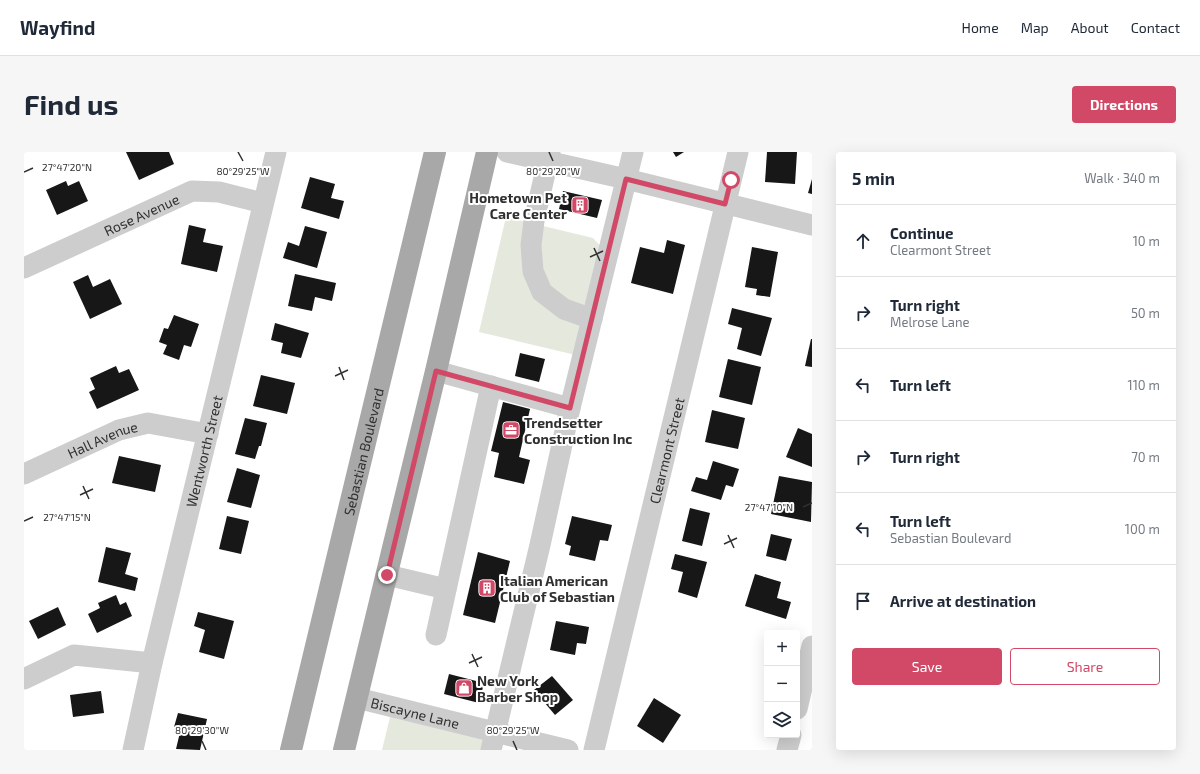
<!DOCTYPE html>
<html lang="en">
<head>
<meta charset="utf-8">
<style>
  :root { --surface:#fff; --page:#f6f6f7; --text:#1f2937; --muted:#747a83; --line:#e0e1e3; --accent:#d14967 }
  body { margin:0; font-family:"Exo 2",sans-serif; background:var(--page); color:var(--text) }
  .controls { position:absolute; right:12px; bottom:12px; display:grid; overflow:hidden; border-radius:4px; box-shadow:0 4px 16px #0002 }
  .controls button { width:36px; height:36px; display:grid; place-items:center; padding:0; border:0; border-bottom:1px solid var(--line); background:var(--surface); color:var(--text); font:20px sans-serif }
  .stop { position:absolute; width:12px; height:12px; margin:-9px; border:3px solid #d14967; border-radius:50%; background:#fff }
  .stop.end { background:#d14967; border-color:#fff; box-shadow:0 1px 4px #0008 }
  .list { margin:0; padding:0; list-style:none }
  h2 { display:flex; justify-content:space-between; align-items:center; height:52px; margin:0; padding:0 16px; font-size:17px }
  h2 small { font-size:13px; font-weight:400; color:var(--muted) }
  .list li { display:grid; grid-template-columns:26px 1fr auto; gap:12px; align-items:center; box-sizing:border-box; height:72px; padding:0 16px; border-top:1px solid var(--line) }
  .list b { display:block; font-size:15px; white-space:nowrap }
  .list p { margin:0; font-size:13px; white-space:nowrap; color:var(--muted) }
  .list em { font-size:13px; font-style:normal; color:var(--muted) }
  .actions { display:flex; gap:8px; padding:12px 16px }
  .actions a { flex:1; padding:9px 0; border:1px solid var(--accent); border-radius:4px; text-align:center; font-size:14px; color:var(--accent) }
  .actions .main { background:var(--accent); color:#fff }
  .icon { flex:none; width:22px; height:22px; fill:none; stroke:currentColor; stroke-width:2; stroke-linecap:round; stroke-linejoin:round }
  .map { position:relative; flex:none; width:788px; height:598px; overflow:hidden; border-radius:4px }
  header { display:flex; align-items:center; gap:24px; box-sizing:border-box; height:56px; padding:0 20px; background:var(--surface); border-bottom:1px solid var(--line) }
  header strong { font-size:19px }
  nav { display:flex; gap:22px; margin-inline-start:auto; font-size:14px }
  .intro { display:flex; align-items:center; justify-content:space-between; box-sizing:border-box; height:96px; padding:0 24px }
  h1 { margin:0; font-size:28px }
  .button { padding:10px 18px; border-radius:4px; background:var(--accent); color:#fff; font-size:14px; font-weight:700 }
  main { display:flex; gap:24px; padding:0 24px }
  aside { flex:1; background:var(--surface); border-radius:4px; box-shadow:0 4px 16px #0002 }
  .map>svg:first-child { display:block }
  .green { fill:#e5e9dd }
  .building { fill:#171717 }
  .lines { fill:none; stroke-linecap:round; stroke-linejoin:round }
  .minor { stroke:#cdcdcd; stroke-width:21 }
  .major { stroke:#a8a8a8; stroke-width:22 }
  .route { stroke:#d14967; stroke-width:5 }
  .ticks { fill:none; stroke:#303030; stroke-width:1.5 }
  .labels { text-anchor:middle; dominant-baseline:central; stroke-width:4; stroke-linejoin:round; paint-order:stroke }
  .poi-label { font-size:14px; font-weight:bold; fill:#303030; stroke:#fff; text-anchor:start }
  .street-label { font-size:14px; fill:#303030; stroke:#fff }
  .ticks-label { font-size:10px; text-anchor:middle; fill:#303030; stroke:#fff; stroke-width:4; stroke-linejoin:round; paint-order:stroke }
</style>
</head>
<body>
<header>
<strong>Wayfind</strong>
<nav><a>Home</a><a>Map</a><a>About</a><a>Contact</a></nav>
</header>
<div class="intro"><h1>Find us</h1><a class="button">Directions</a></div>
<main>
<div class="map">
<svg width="788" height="598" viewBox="0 0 788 598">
  <rect width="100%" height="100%" fill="#fff"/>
  <g class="green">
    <path d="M482 65 569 86 581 99 556 204 455 180Z"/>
    <path d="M367 561 460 583 457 598H358Z"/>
  </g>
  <g class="building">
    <path d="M102 0H145L150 12 115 28Z"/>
    <path d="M649 0H660L652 5Z"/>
    <path d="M743 0H773L771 32 741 30Z"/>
    <path d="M286 25 311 32 307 46 320 49 315 67 277 56Z"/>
    <path d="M788 27V42L784 41Z"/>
    <path d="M42 29 44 34 55 29 64 49 33 63 22 38Z"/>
    <path d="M539 39 578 48 573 66 535 57Z"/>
    <path d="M165 73 182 77 179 90 199 94 193 120 157 112Z"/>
    <path d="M281 74 303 80 293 116 259 106 264 90 275 94Z"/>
    <path d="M643 88 661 93 649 142 607 131 616 95 640 101Z"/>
    <path d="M728 95 754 100 746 145 732 143 733 137 721 135Z"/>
    <path d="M271 122 312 131 308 149 291 145 288 159 264 154Z"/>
    <path d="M64 123 69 135 86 127 98 152 66 167 49 130Z"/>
    <path d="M708 156 748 166 737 204 713 197 718 176 704 172Z"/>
    <path d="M150 163 175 172 167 195 160 193 155 208 139 202 143 193 135 190 140 176 144 177Z"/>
    <path d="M251 171 285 181 277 206 257 201 259 191 247 188Z"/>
    <path d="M787 187H788V215L781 214Z"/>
    <path d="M496 201 521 207 515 230 491 224Z"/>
    <path d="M704 207 737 215 728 253 695 245Z"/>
    <path d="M92 214 95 221 105 217 115 238 73 257 65 240 71 237 66 226Z"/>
    <path d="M237 223 271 231 263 262 229 254Z"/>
    <path d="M479 250 506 257 495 305 506 308 500 332 470 325 475 301 467 299Z"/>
    <path d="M688 258 721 266 714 297 681 290Z"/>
    <path d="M221 266 243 271 237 294H235L231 307 211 302Z"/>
    <path d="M774 276 788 282V315L762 305Z"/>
    <path d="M95 304 137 313 131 340 88 331Z"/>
    <path d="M689 309 715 317 709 335 702 333 697 348 667 339 672 325 683 328Z"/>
    <path d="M213 316 236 323 227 356 203 350Z"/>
    <path d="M755 324 788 330 787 370 747 362Z"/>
    <path d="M666 356 686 361 678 394 658 389Z"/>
    <path d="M203 364 225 369 217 402 195 397Z"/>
    <path d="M548 364 588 373 584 389 576 388 571 409 545 403 547 394 541 392Z"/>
    <path d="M747 382 768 387 762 409 742 404Z"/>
    <path d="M82 395 107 401 101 422 114 426 111 439 74 430Z"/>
    <path d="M454 400 486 409 471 471 439 463Z"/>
    <path d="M651 402 683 410 673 446 654 440 659 420 647 417Z"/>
    <path d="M731 422 757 430 753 446 767 450 762 467 721 454Z"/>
    <path d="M92 443 96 453 102 450 108 464 73 481 64 462 76 456 74 451Z"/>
    <path d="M34 455 42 473 14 487 5 469Z"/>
    <path d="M174 460 210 469 200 507 175 500 181 478 170 474Z"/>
    <path d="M532 469 565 475 562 492 553 491 551 503 526 498Z"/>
    <path d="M425 522 460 531 455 551 420 542Z"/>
    <path d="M528 524 549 548 531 563 510 538Z"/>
    <path d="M77 539 80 561 49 565 46 543Z"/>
    <path d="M630 546 657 563 639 591 613 574Z"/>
    <path d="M154 561 183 567 176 598 152 597 157 576 150 575Z"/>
  </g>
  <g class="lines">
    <g class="minor">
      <path d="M483 0 602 27 788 73"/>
      <path d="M526 0 510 69 507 93 509 119 518 140 540 157 568 167"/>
      <path id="s1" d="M0 116 168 39 195 40 239 51"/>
      <path d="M412 219 546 256"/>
      <path id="s2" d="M0 322 95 278 124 271 184 282"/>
      <path d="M363 423 422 437"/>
      <path d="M412 483 467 234"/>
      <path d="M0 527 50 503 128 511"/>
      <path id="s3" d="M333 546 544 598"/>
      <path d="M773 557 788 494"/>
      <path id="s4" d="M109 598 128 511 252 0"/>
      <path d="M467 598 516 393 546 256 609 0"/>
      <path id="s5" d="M570 598 714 0"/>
      <path d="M763 598 767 583"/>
    </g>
    <g class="major">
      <path id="s6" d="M267 598 411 0"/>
      <path d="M320 598 412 219 463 0"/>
    </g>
  </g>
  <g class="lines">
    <path class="route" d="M363 423 412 219 546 256 602 27 701 52 707 28"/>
  </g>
  <path class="ticks" d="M214 0 219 9M525 0 529 9M0 20 9 16M570 96 576 109M566 105 579 99M315 215 320 228M311 224 324 218M59 334 65 347M56 343 69 337M779 355 788 351M0 369 9 365M704 383 710 396M700 392 713 386M448 502 454 515M445 511 458 505M178 589 182 598M489 589 493 598"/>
  <defs>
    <symbol id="building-square" viewBox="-11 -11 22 22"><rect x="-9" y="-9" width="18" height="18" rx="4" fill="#d14967" stroke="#fff"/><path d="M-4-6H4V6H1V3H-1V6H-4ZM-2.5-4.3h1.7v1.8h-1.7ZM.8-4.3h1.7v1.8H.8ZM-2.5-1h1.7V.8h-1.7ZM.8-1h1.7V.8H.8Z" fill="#fff"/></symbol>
    <symbol id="office-square" viewBox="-11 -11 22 22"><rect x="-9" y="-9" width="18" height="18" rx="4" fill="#d14967" stroke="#fff"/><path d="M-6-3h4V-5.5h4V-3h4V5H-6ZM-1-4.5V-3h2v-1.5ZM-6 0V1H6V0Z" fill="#fff"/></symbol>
    <symbol id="shop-square" viewBox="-11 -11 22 22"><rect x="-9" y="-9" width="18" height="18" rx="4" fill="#d14967" stroke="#fff"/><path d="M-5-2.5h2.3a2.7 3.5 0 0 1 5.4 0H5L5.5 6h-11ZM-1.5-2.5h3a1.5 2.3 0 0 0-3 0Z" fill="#fff"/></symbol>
  </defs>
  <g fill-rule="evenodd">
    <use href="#building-square" x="546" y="43" width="20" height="20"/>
    <use href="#office-square" x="477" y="268" width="20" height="20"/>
    <use href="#building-square" x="453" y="426" width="20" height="20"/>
    <use href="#shop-square" x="430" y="526" width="20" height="20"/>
  </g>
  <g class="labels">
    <g class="poi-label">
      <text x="543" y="45" text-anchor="end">Hometown Pet<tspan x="543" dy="16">Care Center</tspan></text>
      <text x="500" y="270">Trendsetter<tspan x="500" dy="16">Construction Inc</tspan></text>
      <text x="476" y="428">Italian American<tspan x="476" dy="16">Club of Sebastian</tspan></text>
      <text x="453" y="528">New York<tspan x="453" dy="16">Barber Shop</tspan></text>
    </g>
    <g class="street-label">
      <text stroke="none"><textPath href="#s1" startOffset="129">Rose Avenue</textPath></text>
      <text stroke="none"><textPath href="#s2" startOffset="86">Hall Avenue</textPath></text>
      <text stroke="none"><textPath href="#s4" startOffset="307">Wentworth Street</textPath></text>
      <text stroke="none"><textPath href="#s6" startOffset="307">Sebastian Boulevard</textPath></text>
      <text stroke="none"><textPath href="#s5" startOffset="308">Clearmont Street</textPath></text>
      <text stroke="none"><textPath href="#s3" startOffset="60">Biscayne Lane</textPath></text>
    </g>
  </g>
  <g class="ticks-label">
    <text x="43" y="19">27°47'20"N</text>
    <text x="529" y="23">80°29'20"W</text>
    <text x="219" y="23">80°29'25"W</text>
    <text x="745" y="359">27°47'10"N</text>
    <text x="43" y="369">27°47'15"N</text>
    <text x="178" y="582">80°29'30"W</text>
    <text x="489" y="582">80°29'25"W</text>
  </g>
</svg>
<div class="controls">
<button>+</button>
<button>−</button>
<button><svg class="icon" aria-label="layers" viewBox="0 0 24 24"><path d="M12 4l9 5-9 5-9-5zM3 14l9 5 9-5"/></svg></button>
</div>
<div class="stop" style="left:707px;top:28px"></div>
<div class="stop end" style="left:363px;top:423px"></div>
</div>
<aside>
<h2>5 min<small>Walk · 340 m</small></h2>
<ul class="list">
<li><svg class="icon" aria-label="ahead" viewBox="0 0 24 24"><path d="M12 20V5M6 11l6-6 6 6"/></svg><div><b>Continue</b><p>Clearmont Street</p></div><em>10 m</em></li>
<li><svg class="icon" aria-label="right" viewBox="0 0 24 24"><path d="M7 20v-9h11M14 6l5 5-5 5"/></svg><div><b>Turn right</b><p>Melrose Lane</p></div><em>50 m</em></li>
<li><svg class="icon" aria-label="left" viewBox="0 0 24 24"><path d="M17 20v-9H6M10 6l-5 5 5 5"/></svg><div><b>Turn left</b></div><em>110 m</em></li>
<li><svg class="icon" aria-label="right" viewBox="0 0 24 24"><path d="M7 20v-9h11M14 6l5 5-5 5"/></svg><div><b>Turn right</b></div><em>70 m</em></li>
<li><svg class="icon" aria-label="left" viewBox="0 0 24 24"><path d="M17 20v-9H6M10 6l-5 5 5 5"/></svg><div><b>Turn left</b><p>Sebastian Boulevard</p></div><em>100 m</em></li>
<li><svg class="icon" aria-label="arrive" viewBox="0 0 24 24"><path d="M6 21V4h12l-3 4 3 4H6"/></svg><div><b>Arrive at destination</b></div></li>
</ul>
<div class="actions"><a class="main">Save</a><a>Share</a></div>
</aside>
</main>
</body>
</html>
